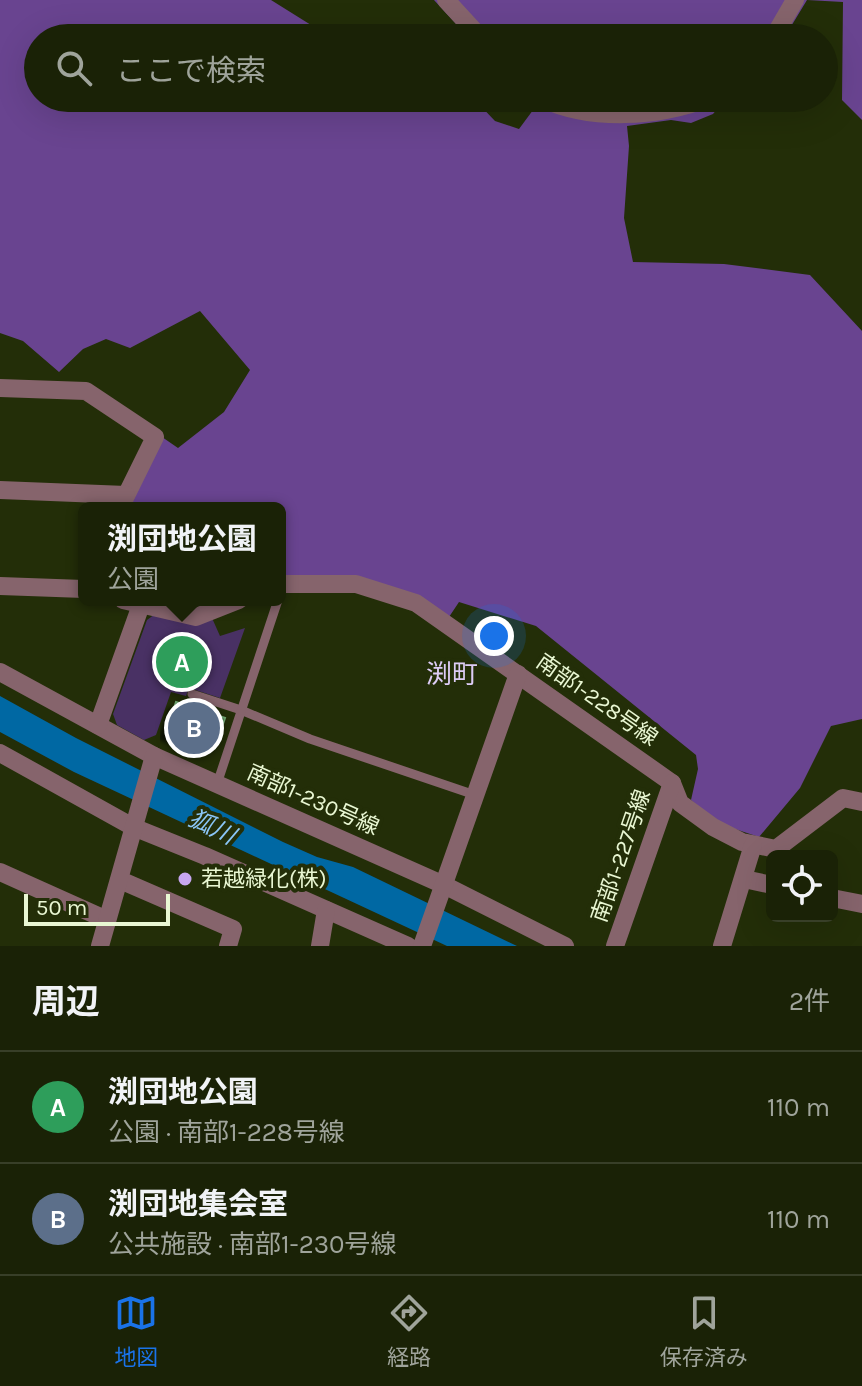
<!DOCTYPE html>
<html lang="ja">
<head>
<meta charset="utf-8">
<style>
  :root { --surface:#1a2206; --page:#272f14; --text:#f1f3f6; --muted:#9fa49b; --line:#383f28; --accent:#1a73e8 }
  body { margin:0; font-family:Karla,"Noto Sans JP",sans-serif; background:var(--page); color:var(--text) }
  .controls { position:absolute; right:24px; bottom:24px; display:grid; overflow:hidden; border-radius:12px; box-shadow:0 8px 32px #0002 }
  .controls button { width:72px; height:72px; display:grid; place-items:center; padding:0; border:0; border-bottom:2px solid var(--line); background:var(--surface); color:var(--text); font:40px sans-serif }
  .scale { position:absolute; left:24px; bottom:20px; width:146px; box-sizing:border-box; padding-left:8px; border:4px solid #e9f7d3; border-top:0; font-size:22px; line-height:28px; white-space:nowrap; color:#e9f7d3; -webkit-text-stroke:6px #232e08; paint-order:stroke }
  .you { position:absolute; left:494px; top:636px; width:28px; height:28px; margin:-20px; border:6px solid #fff; border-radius:50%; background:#1a73e8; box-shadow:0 0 0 12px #1a73e833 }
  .badge { display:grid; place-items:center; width:52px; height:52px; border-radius:50%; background:var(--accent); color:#fff; font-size:26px; font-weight:700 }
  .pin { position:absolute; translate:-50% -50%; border:4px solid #fff; box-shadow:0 2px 8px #0006 }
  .popup { position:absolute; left:78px; top:502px; width:208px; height:104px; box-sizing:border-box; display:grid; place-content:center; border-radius:12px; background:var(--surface); filter:drop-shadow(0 2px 6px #0005); font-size:26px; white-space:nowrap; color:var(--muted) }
  .popup b { font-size:30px; color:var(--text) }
  .popup::after { content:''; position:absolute; left:50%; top:100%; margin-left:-16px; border:16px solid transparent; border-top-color:var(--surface) }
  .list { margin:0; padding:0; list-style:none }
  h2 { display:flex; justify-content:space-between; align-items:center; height:104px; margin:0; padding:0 32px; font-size:34px }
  h2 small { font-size:26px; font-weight:400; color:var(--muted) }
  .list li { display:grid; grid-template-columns:52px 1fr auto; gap:24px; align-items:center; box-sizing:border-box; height:112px; padding:0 32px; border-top:2px solid var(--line) }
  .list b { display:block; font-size:30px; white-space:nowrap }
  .list p { margin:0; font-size:26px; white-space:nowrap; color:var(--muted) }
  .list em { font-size:26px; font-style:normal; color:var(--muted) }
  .icon { flex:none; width:44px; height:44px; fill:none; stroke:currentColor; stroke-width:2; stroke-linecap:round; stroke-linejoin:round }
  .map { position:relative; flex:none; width:862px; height:946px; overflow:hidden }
  .search { position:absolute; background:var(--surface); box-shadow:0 8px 32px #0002; left:24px; right:24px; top:24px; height:88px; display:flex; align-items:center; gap:20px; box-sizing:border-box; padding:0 28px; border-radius:44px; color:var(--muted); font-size:30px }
  .sheet { height:328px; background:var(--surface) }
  nav { display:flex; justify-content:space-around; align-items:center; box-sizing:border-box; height:112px; border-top:2px solid var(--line); background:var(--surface); font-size:22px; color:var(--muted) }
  nav a { display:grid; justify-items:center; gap:4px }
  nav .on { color:var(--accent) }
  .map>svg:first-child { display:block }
  .green { fill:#493164 }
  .forest { fill:#694490 }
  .water { fill:#0068a3 }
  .building { fill:#2e632f; stroke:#76ae76; stroke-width:2; filter:url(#shadow) }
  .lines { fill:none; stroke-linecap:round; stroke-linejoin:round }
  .lane { stroke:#86646c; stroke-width:9 }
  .street { stroke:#86646c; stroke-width:18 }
  .poi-dot { fill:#c7a6f0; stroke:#232e08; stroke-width:3 }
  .labels { text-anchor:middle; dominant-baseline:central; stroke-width:8; stroke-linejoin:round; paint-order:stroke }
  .street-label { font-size:22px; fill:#e9f7d3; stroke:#232e08 }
  .poi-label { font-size:22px; fill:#e9f7d3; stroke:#232e08; text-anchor:start }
  .water-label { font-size:24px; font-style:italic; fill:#8bc6f7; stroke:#232e08 }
  .quarter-label { font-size:26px; fill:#ddccf6; stroke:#232e08 }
</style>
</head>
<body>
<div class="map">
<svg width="862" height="946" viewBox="0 0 862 946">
  <defs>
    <filter id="shadow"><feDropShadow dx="-7" dy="7" stdDeviation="2" flood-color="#0009"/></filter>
  </defs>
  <rect width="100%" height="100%" fill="#232e08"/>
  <path class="green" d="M155 614 212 618 220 636 245 628 220 698 189 688 186 696 171 692 156 735 144 740 117 725 113 714 147 620Z"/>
  <g class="forest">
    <path d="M0 0H271L319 30 338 38H38V98H473L495 121 519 129 536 106 527 98H726L713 114 691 123 671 120 627 126 629 146 624 218 633 262 724 264 810 275 862 331V719L831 726 800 788 759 837 717 823 691 800 698 769 696 755 536 626 459 602 449 617 358 577 280 575V508H129L162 437 178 448 224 412 250 370 200 311 130 348 106 339 83 349 59 372 23 341 0 333Z"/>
    <path d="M434 0H862V120L842 100 843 2 807 0 784 38H469Z"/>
  </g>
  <path class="water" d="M0 696 76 738 283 842 317 857 353 867 517 946H447L74 772 0 732Z"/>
  <path class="building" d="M176 702 225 718 215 748 166 732Z"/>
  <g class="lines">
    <g class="lane">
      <path d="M192 694 241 710 310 739 475 795"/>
      <path d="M217 784 278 600"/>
    </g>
    <g class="street">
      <path d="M446 0 481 38"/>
      <path d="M773 38 795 0"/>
      <path d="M541 98C592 122 658 117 709 98"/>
      <path d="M0 388 86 391 155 437 120 508"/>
      <path d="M0 490 126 495"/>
      <path d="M280 584H356L416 603 672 783 680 803 713 827 742 842 776 849 843 798 862 802"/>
      <path d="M0 586 84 589"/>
      <path d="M123 600 196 617 239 600"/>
      <path d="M0 672 154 756 444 885 565 946"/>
      <path d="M98 725 141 605"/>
      <path d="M0 753 133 827 205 856 408 946"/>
      <path d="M0 872 107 920"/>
      <path d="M744 879 772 885"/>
      <path d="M120 880 233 929 228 946"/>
      <path d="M832 898 862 904"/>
      <path d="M100 946 154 756"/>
      <path d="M320 946 326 910"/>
      <path d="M422 946 518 674"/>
      <path d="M615 946 672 783"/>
      <path d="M722 946 753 845"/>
    </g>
  </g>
  <circle class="poi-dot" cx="185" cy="879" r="8"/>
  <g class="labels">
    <g class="street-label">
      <text transform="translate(597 700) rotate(35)">南部1-228号線</text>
      <text transform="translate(313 800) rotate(24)">南部1-230号線</text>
      <text transform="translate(621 856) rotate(-71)">南部1-227号線</text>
    </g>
    <g class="poi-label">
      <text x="201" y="879">若越緑化(株)</text>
    </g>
    <g class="water-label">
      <text transform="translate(212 827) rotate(26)">狐川</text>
    </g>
    <g class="quarter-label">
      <text x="452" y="674">渕町</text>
    </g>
  </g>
</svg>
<div class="controls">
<button><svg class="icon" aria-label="locate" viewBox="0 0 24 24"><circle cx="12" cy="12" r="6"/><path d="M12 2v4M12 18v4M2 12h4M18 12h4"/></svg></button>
</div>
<div class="scale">50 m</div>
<div class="you"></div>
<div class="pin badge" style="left:182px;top:662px;background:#2e9e5b">A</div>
<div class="popup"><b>渕団地公園</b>公園</div>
<div class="pin badge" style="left:194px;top:728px;background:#5c6f8a">B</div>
<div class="search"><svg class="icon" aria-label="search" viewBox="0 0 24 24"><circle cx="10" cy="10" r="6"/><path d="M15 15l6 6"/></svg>ここで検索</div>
</div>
<section class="sheet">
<h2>周辺<small>2件</small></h2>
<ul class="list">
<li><span class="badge" style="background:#2e9e5b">A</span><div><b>渕団地公園</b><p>公園 · 南部1-228号線</p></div><em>110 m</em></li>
<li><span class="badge" style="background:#5c6f8a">B</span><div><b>渕団地集会室</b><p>公共施設 · 南部1-230号線</p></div><em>110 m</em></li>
</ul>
</section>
<nav>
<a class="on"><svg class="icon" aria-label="map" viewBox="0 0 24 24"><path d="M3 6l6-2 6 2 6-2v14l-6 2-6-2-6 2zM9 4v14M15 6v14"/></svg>地図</a>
<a><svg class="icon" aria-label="directions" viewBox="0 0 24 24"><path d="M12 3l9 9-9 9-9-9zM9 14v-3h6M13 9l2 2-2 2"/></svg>経路</a>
<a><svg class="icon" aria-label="saved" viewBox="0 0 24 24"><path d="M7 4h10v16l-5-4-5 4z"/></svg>保存済み</a>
</nav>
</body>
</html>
